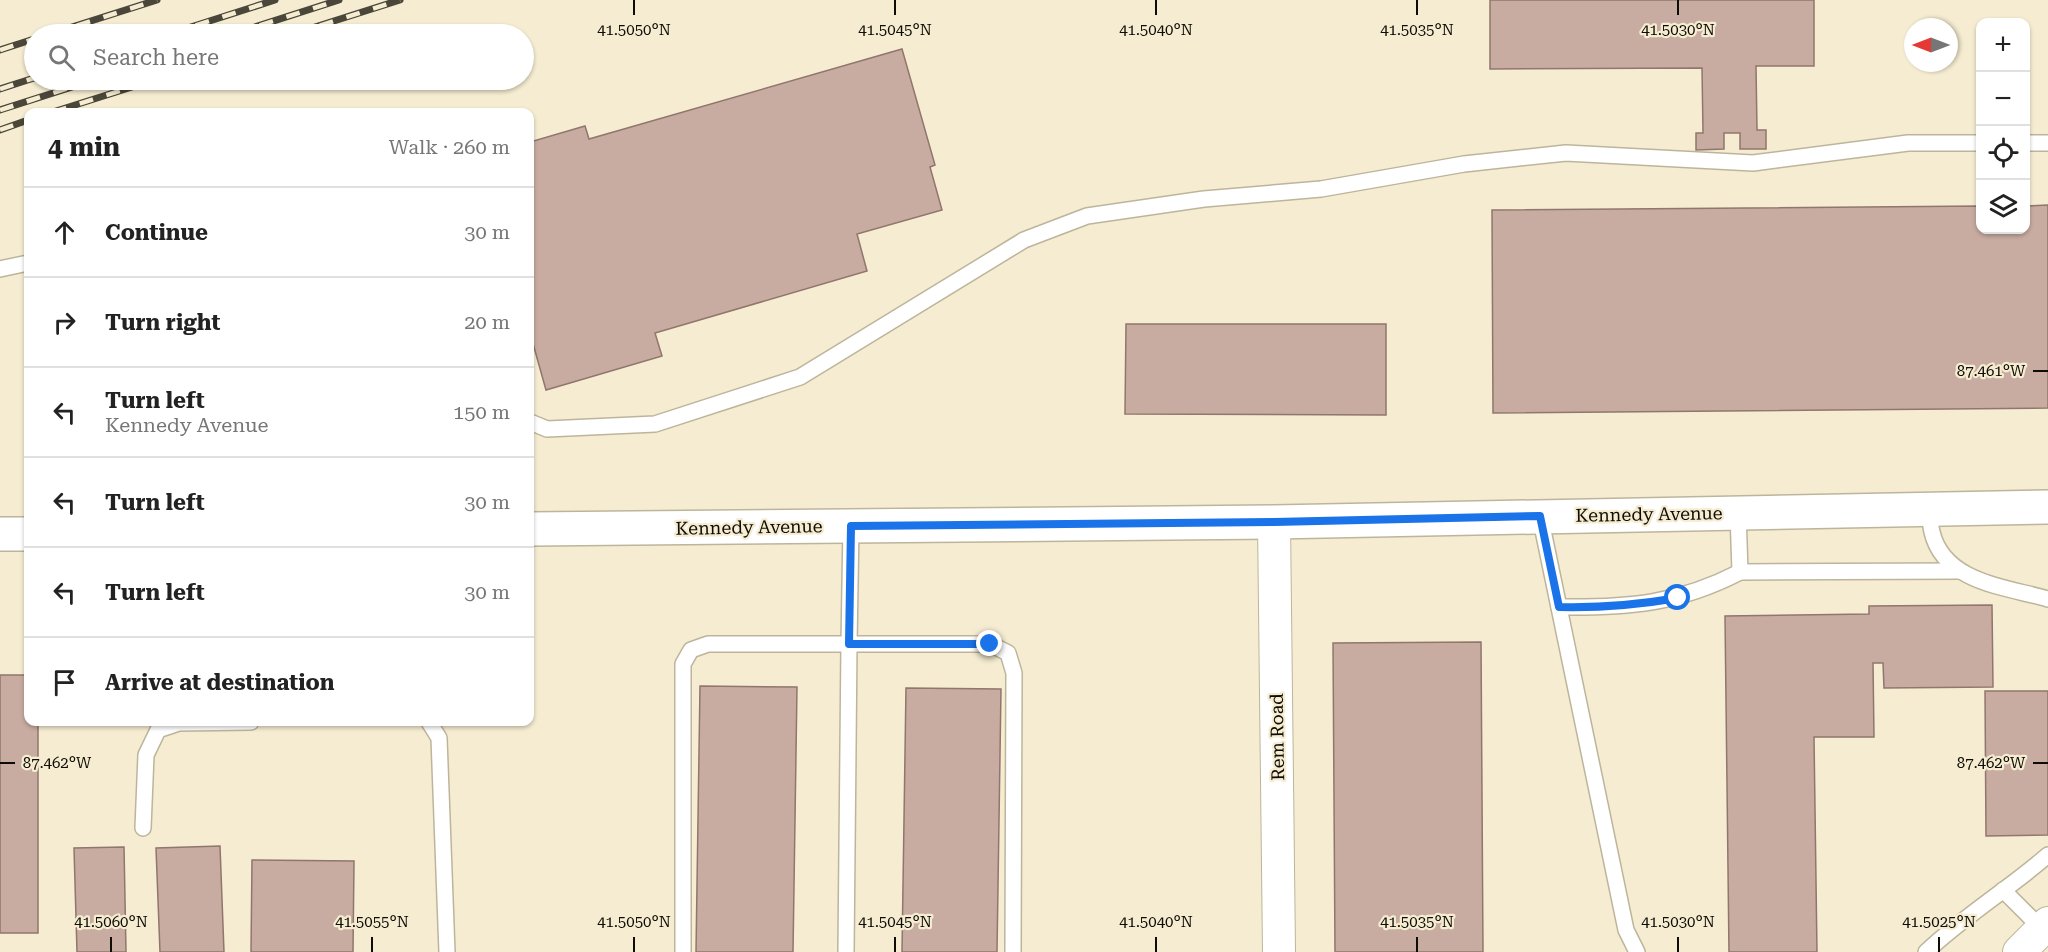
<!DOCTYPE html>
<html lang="en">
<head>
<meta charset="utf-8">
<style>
  :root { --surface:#fff; --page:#f2f2f2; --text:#222; --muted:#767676; --line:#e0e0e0 }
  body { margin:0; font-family:"Roboto Serif",serif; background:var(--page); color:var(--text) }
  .controls { position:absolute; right:18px; top:18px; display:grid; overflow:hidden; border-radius:12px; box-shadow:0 2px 4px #0004 }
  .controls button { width:54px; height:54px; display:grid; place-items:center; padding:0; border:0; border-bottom:2px solid var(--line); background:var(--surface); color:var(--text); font:30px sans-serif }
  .compass { position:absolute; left:1904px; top:18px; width:54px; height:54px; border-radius:50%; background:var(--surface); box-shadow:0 2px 4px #0004; rotate:270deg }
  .stop { position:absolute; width:18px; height:18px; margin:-14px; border:4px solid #1a73e8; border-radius:50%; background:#fff }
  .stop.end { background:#1a73e8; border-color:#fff; box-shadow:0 2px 6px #0008 }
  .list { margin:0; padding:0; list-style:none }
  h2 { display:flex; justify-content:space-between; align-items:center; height:78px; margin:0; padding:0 24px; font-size:26px }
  h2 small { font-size:20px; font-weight:400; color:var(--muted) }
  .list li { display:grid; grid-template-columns:39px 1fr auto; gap:18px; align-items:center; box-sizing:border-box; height:90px; padding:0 24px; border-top:2px solid var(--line) }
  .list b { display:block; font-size:22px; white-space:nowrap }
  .list p { margin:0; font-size:20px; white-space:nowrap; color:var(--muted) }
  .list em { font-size:20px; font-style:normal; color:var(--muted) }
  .icon { flex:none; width:33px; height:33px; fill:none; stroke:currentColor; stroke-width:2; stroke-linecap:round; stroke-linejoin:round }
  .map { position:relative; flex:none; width:2048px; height:952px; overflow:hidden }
  .search { position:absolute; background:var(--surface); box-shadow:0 2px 4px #0004; left:24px; top:24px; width:510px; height:66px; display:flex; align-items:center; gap:15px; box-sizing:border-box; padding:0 21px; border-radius:33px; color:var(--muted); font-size:22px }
  .panel { position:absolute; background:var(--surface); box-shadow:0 2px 4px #0004; left:24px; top:108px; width:510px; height:618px; border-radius:12px }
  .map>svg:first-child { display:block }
  .building { fill:#c8aca1; stroke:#90766c; stroke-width:1.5 }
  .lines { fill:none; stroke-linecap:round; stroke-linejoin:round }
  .service-casing { stroke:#bdb59b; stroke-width:18 }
  .minor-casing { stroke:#bdb59b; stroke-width:34 }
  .tertiary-casing { stroke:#bdb59b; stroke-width:36 }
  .service { stroke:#fff; stroke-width:15 }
  .minor { stroke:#fff; stroke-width:32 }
  .tertiary { stroke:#fff; stroke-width:33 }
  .rail-casing { stroke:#4a4639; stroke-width:7 }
  .rail { stroke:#f5ecd1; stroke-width:4.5; stroke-dasharray:14; stroke-linecap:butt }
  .route { stroke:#1a73e8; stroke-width:8 }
  .ticks { fill:none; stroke:#0e0c04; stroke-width:2 }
  .labels { text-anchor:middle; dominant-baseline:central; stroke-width:4.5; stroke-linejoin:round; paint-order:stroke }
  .street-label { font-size:18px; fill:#0e0c04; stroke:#f5ecd1 }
  .ticks-label { font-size:15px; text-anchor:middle; fill:#0e0c04; stroke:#f5ecd1; stroke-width:4.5; stroke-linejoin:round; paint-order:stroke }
</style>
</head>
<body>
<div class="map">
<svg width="2048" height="952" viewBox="0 0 2048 952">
  <rect width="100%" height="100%" fill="#f5ecd1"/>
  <g class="building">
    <path d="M1490 0H1814V66H1756L1757 130H1766V149H1740V133H1724V149L1696 150V133H1703L1702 68 1490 69Z"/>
    <path d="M902 49 935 165 930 167 942 210 857 234 867 271 655 333 662 356 546 390 530 333V142L585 126 589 139Z"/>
    <path d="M2048 205V408L1493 413 1492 210 1980 206V230H2026V206Z"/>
    <path d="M1126 324H1386V415L1125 414Z"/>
    <path d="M1992 605 1993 687 1884 688 1883 663H1873L1874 737H1814L1817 952H1729L1725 616 1869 614V606Z"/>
    <path d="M1481 642 1483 952H1335L1333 643Z"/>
    <path d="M0 675H28V722H38V933H0Z"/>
    <path d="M700 686 797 687 793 952H696Z"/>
    <path d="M906 688 1001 689 997 952H902Z"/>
    <path d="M1985 691H2048V835L1986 836Z"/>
    <path d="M220 846 224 952H160L156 848Z"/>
    <path d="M124 847 126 952H77L74 848Z"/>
    <path d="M252 860 354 861 353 952H251Z"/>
  </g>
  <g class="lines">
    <defs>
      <g id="service">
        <path d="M2026 143H2048"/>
        <path d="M0 269 28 263"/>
        <path d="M530 422 547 429 655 424 800 377 1024 240 1087 216 1204 199 1321 189 1464 164 1566 153 1753 163 1908 143H1980"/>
        <path d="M1929 508C1930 516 1930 524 1932 532 1944 583 2007 587 2048 599"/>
        <path d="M1738 512 1740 572 1960 571"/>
        <path d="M1540 516 1626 930 1637 952"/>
        <path d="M851 526 849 644H990L1008 653 1014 673 1013 952"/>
        <path d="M1559 607C1628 608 1678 604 1740 572"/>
        <path d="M429 722 439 738 447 952"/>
        <path d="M143 828 146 755 158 730 179 723 251 722"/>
        <path d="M2003 890 2042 929"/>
        <path d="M683 952V664L691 650 708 644H849L846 952"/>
        <path d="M1926 952C1964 916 2009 889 2048 855"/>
      </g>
      <g id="minor">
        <path d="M1274 522 1279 952"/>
        <path d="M2019 952 2048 923"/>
      </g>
      <g id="tertiary">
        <path d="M530 529 1274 522 2048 507"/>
        <path d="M0 534H28"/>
      </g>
    </defs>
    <use href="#service" class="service-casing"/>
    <use href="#minor" class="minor-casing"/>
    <use href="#tertiary" class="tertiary-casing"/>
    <use href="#service" class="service"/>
    <use href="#minor" class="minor"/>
    <use href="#tertiary" class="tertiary"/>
    <defs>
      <g id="rail">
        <path d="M50 34 157 0"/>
        <path d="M169 34 275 0"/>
        <path d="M233 34 339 0"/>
        <path d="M293 34 400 0"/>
        <path d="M0 50 34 39"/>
        <path d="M0 89 34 78"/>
        <path d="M0 110 94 80"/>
        <path d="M53 112 154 80"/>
        <path d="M0 130 28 120"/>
      </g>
    </defs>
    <use href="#rail" class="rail-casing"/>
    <use href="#rail" class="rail"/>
  </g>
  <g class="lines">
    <path class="route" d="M990 644H849L851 526 1274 522 1540 516 1559 607C1601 608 1637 605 1678 598"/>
  </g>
  <path class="ticks" d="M634 0V15M895 0V15M1156 0V15M1417 0V15M1678 0V15M2033 371H2048M0 763H15M2033 763H2048M111 937V952M372 937V952M634 937V952M895 937V952M1156 937V952M1417 937V952M1678 937V952M1939 937V952"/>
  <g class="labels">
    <g class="street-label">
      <text transform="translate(1649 514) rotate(-1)">Kennedy Avenue</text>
      <text transform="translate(749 527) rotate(-1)">Kennedy Avenue</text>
      <text transform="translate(1277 737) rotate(-91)">Rem Road</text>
    </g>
  </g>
  <g class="ticks-label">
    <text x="634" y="35">41.5050°N</text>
    <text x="895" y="35">41.5045°N</text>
    <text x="1156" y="35">41.5040°N</text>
    <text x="1417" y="35">41.5035°N</text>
    <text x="1678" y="35">41.5030°N</text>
    <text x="1991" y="376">87.461°W</text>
    <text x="1991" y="768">87.462°W</text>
    <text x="57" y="768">87.462°W</text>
    <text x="111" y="927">41.5060°N</text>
    <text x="372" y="927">41.5055°N</text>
    <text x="634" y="927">41.5050°N</text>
    <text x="895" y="927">41.5045°N</text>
    <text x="1156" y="927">41.5040°N</text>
    <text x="1417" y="927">41.5035°N</text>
    <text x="1678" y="927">41.5030°N</text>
    <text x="1939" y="927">41.5025°N</text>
  </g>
</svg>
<div class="controls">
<button>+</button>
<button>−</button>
<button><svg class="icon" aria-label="locate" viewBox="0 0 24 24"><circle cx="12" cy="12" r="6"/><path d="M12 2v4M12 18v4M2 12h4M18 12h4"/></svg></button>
<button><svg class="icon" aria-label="layers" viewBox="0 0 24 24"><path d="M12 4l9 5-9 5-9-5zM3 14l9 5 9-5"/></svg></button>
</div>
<svg class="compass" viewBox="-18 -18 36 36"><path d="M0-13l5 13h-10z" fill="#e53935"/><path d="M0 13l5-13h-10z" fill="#767676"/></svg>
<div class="stop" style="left:1678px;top:598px"></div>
<div class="stop end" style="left:990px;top:644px"></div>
<div class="search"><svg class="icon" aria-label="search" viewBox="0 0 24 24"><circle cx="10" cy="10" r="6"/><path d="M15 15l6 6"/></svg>Search here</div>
<section class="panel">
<h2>4 min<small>Walk · 260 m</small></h2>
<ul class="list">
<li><svg class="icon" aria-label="ahead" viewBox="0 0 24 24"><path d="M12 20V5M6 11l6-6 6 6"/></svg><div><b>Continue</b></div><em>30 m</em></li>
<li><svg class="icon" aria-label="right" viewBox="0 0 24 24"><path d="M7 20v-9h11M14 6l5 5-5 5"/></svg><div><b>Turn right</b></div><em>20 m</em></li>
<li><svg class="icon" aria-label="left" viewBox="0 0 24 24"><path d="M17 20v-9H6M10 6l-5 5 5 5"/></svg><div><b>Turn left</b><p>Kennedy Avenue</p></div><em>150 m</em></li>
<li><svg class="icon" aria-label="left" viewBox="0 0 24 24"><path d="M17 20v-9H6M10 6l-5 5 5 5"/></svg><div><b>Turn left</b></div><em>30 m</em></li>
<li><svg class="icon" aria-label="left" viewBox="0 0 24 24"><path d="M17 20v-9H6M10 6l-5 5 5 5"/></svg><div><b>Turn left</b></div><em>30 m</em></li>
<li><svg class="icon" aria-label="arrive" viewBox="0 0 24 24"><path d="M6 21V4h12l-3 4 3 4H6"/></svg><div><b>Arrive at destination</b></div></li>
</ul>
</section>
</div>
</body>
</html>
